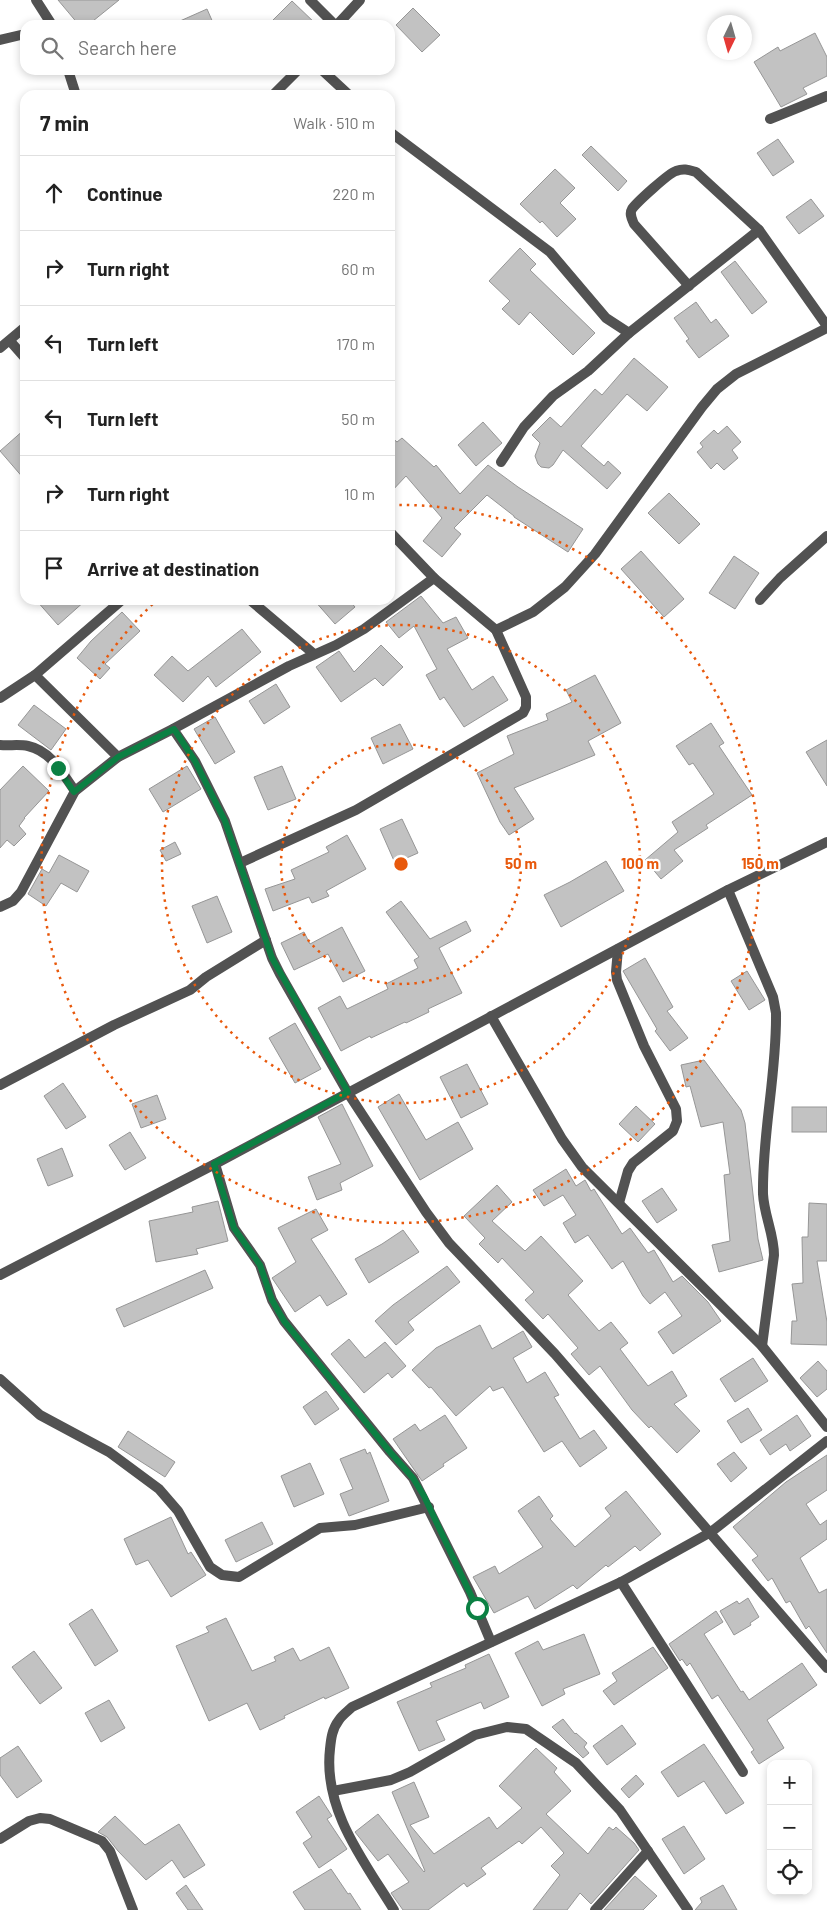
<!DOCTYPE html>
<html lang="en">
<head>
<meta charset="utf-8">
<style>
  :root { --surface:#fff; --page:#f6f6f6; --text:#222; --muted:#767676; --line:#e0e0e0 }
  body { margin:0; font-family:Barlow,sans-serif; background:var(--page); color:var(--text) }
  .controls { position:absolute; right:15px; bottom:15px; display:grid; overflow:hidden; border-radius:10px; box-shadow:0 2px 8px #0003 }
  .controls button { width:45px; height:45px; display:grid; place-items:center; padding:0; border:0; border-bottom:1px solid var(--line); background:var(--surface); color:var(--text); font:25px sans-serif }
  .compass { position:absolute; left:707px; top:15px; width:45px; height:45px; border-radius:50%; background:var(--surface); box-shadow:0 2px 8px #0003; rotate:185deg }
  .stop { position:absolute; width:15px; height:15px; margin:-11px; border:4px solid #0b8043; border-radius:50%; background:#fff }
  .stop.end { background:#0b8043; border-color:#fff; box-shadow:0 1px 5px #0008 }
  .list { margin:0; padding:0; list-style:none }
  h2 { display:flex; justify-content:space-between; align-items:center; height:65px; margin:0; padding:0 20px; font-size:21px }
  h2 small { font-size:16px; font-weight:400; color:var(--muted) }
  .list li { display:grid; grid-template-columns:32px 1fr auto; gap:15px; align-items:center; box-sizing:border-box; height:75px; padding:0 20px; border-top:1px solid var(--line) }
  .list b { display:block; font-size:19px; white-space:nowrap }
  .list em { font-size:16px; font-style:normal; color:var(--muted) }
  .icon { flex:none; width:28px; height:28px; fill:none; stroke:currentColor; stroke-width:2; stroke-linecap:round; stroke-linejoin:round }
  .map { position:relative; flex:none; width:827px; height:1910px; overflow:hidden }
  .search { position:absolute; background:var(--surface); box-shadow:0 2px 8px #0003; left:20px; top:20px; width:375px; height:55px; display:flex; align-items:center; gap:12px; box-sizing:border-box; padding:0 18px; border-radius:15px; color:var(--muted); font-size:19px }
  .panel { position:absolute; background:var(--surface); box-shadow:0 2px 8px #0003; left:20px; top:90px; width:375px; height:515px; border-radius:15px }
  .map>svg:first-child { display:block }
  .building { fill:#c2c2c2; stroke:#969696 }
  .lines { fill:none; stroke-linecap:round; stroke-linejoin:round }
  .street { stroke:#525252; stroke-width:10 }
  .route { stroke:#0b8043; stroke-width:6 }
  .ring { fill:none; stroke:#e8590c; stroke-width:2.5; stroke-dasharray:2.5 5 }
  .centre { fill:#e8590c; stroke:#fff; stroke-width:2.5 }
  .ring-label { font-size:15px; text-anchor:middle; font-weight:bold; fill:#e8590c; stroke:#fff; stroke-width:4.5; stroke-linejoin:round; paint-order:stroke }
</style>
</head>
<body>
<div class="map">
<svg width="827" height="1910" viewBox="0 0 827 1910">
  <rect width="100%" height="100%" fill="#fff"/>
  <g class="building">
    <path d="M58 0H119L88 25H79Z"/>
    <path d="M292 1 317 25H268Z"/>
    <path d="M413 8 440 35 422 52 396 25Z"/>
    <path d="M207 9 214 25H171Z"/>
    <path d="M815 33 827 57V76L803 88 807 94 781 107 754 62 778 47 780 51Z"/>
    <path d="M778 139 794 162 773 176 757 153Z"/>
    <path d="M591 146 627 181 618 191 582 155Z"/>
    <path d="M555 169 575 188 560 203 576 219 557 237 542 221 540 223 520 204Z"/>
    <path d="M811 199 824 216 799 234 786 217Z"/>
    <path d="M520 248 536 264 530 270 595 333 573 355 530 312 519 325 502 309 510 301 489 281Z"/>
    <path d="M735 261 767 302 752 314 721 272Z"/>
    <path d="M696 302 711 323 716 319 729 336 699 358 686 341 689 339 674 318Z"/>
    <path d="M634 358 668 387 647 411 627 394 581 446 604 466 608 461 621 473 607 489 563 450 553 465 549 468 541 467 538 464 535 456 540 443 532 435 550 417 561 427 595 389 602 395Z"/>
    <path d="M483 422 502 443 476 466 458 445Z"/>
    <path d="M727 426 741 442 732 450 738 458 724 470 717 463 711 469 697 452 703 447 700 443 714 430 718 434Z"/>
    <path d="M25 429V480L0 451Z"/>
    <path d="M390 436 397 442 402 438 434 467 436 465 460 494 488 465 518 487 583 529 568 552 514 517V516L487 495 454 528 461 534 442 557 423 541 442 518 406 476 390 493Z"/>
    <path d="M669 493 700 524 679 544 648 513Z"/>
    <path d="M641 551 684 599 664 617 621 569Z"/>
    <path d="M734 556 759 573 735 609 709 593Z"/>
    <path d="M421 596 443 623 456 617 468 638 447 649 472 690 493 676 508 700 464 727 444 697 440 700 426 675 437 669 414 626 399 638 386 622Z"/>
    <path d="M36 600H86L58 625Z"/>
    <path d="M314 600H349L355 607 335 624Z"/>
    <path d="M122 612 140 631 105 664 110 668 100 679 77 658 91 641Z"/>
    <path d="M242 629 261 652 216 687 208 676 183 702 154 675 172 656 188 671Z"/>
    <path d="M381 645 403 667 383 686 375 678 341 702 316 667 339 651 354 672Z"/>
    <path d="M595 675 621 723 588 741 595 755 514 788 534 819 509 835 500 822 477 773 514 754 507 736 548 720 546 714 572 702 566 690Z"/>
    <path d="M276 684 290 707 264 724 249 701Z"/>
    <path d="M34 705 66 729 51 750 18 725Z"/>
    <path d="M215 717 235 752 215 764 194 729Z"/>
    <path d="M711 723 724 743 719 746 752 795 706 825 708 828 674 850 683 861 661 879 645 860 678 832 672 822 714 794 693 763 689 765 676 746Z"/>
    <path d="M400 724 413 749 383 764 371 738Z"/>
    <path d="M827 740V786L806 752Z"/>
    <path d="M23 766 49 791 24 818H25L19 826 26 834 14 846 7 840 0 848V790Z"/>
    <path d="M187 766 201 789 163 812 149 789Z"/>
    <path d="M282 766 296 799 268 810 254 777Z"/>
    <path d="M402 819 418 853 395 863 380 829Z"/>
    <path d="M347 835 366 869 326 891 329 896 312 903 309 897 273 911 265 889 295 879 291 870 329 852 326 847Z"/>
    <path d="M175 842 181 854 166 861 160 850Z"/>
    <path d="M59 855 89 871 77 892 61 883 46 906 28 894 42 869 49 873Z"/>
    <path d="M606 861 624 891 561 927 544 895 570 882Z"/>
    <path d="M217 896 232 932 207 943 192 906Z"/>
    <path d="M401 901 430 939 466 921 471 931 439 948 462 993 428 1009 429 1012 406 1023 405 1022 371 1038 370 1036 341 1051 318 1008 340 996 347 1009 388 989 386 984 418 968 414 960 419 957 386 912Z"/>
    <path d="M342 927 365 971 343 982 328 954 294 970 281 943 304 932 310 944Z"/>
    <path d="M645 958 673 1007 667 1011 688 1038 670 1051 655 1031 657 1029 623 971Z"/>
    <path d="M747 971 765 1000 749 1010 731 981Z"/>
    <path d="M295 1023 321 1069 295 1083 269 1038Z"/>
    <path d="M704 1060 741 1110 745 1123 758 1239 763 1260 719 1272 712 1245 730 1241 724 1175 730 1174 723 1122 701 1127 690 1086 686 1087 681 1065Z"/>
    <path d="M467 1064 488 1104 461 1118 440 1077Z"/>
    <path d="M63 1083 86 1117 66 1129 44 1096Z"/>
    <path d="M399 1094 426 1140 458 1122 473 1149 420 1180 378 1107Z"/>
    <path d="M157 1095 166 1119 141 1128 132 1104Z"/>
    <path d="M342 1104 373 1166 340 1183 342 1190 317 1200 308 1177 341 1164 318 1117Z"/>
    <path d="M636 1106 655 1124 638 1142 619 1124Z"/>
    <rect x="792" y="1107" width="35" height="25"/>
    <path d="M130 1132 146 1158 125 1170 109 1145Z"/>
    <path d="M62 1148 73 1176 48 1186 37 1159Z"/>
    <path d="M566 1169 576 1186 585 1180 591 1191 594 1189 622 1234 630 1228 648 1253 654 1250 673 1282 682 1276 708 1302 721 1321 673 1354 658 1332 682 1316 665 1292 650 1304 643 1296 623 1261 612 1269 588 1235 575 1243 563 1223 576 1215 563 1195 544 1206 533 1190Z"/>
    <path d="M497 1185 512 1202 492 1221 525 1251 541 1236 583 1281 568 1295 599 1331 611 1322 628 1343 620 1349 648 1386 672 1371 687 1396 674 1404 700 1431 677 1453 651 1426 649 1428 632 1410 600 1366 589 1375 571 1354 578 1348 548 1314 543 1319 525 1300 534 1292 502 1258 498 1263 479 1244 485 1238 464 1216Z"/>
    <path d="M662 1188 677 1210 657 1223 642 1201Z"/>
    <path d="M218 1201 228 1241 196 1249 198 1254 156 1262 149 1221 193 1212 192 1207Z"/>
    <path d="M809 1203 827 1204V1261H817L827 1322V1345L791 1344 792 1321H797L792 1284 803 1283 802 1237H808Z"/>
    <path d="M316 1209 328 1230 311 1239 347 1294 327 1306 320 1295 295 1312 272 1278 296 1262 278 1228Z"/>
    <path d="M403 1230 419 1252 369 1283 355 1259 382 1244Z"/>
    <path d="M447 1266 460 1282 408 1322 414 1330 396 1345 375 1321 393 1305Z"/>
    <path d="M205 1270 213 1288 124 1327 116 1309Z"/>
    <path d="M480 1325 492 1349 523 1331 532 1347 513 1358 527 1383 545 1372 559 1395 554 1397 580 1439 594 1430 607 1448 580 1467 562 1441 544 1452 503 1387 493 1391 490 1386 456 1416 431 1387 429 1388 412 1370 436 1348Z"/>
    <path d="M349 1339 365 1358 385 1342 406 1366 392 1378 388 1373 364 1393 331 1354Z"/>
    <path d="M753 1358 768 1381 735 1402 720 1379Z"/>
    <path d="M818 1361 827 1371V1389L817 1397 800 1378Z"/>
    <path d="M326 1391 339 1409 315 1425 303 1407Z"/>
    <path d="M748 1408 762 1430 741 1443 727 1421Z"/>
    <path d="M445 1415 467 1448 443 1464 444 1466 422 1481 393 1439 415 1424 420 1431Z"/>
    <path d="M797 1415 811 1436 790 1451 786 1444 770 1455 760 1440Z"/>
    <path d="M128 1431 175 1462 165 1477 118 1447Z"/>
    <path d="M365 1449 367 1454 370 1452 389 1501 349 1516 340 1494 353 1489 340 1459Z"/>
    <path d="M734 1452 747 1468 731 1482 717 1464Z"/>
    <path d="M827 1455V1490L806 1504 820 1525 827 1520V1539L800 1558 819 1593 827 1589V1653L809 1626 806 1629 790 1601 786 1603 772 1578 768 1581 752 1560 758 1556 733 1527 786 1482Z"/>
    <path d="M310 1463 324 1494 294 1507 281 1476Z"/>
    <path d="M626 1491 661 1534 640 1551 635 1546 608 1567 606 1565 577 1589 573 1585 535 1609 528 1596 494 1613 473 1577 495 1566 499 1574 543 1547 518 1511 539 1496 553 1516 550 1519 575 1547 611 1516 605 1508Z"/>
    <path d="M171 1517 188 1554 191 1552 206 1575 171 1597 148 1560 136 1565 124 1539Z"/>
    <path d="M262 1522 273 1544 236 1562 225 1540Z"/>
    <path d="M748 1598 759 1617 750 1623 751 1625 734 1635 720 1611 737 1601 739 1604Z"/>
    <path d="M92 1609 118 1651 95 1666 69 1624Z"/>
    <path d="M716 1611 723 1622 704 1634 741 1692 743 1691 749 1700 802 1663 817 1685 767 1720 784 1748 759 1764 751 1752 754 1750 718 1695 712 1699 690 1663 687 1666 682 1659 680 1661 669 1644Z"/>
    <path d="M226 1618 252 1671 276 1661 274 1657 293 1648 300 1661 329 1647 349 1688 325 1699 324 1697 284 1716 285 1718 260 1730 247 1703 209 1721 176 1646 209 1632 206 1627Z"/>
    <path d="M584 1634 600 1674 563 1689 565 1694 542 1706 515 1653 538 1641 543 1650Z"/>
    <path d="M653 1647 668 1668 614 1705 603 1691 617 1681 612 1673Z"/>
    <path d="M34 1651 62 1688 40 1704 12 1667Z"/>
    <path d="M489 1654 509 1697 484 1709 481 1702 436 1721 445 1740 419 1751 397 1702 432 1687 430 1683 466 1668 465 1665Z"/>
    <path d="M109 1700 125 1728 101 1742 85 1713Z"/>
    <path d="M563 1719 575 1734 576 1733 587 1743 584 1747 589 1753 583 1758 552 1727Z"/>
    <path d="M622 1725 636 1744 607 1765 593 1746Z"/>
    <path d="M704 1744 744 1803 726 1814 704 1781 678 1797 661 1772Z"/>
    <path d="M18 1746 42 1781 17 1798 0 1775V1758Z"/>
    <path d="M536 1748 557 1768 554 1772 571 1791 546 1814 588 1854 609 1827 613 1830 616 1827 634 1843 639 1850 591 1904 580 1893 567 1910H533L560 1875 551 1866 564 1853 541 1827 522 1844 519 1841 481 1868 486 1874 467 1887 464 1883 428 1910H403L391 1893 409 1882 388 1854 378 1861 355 1832 378 1814 424 1872 425 1871 392 1792 414 1782 429 1817 410 1825 434 1854 489 1817 497 1829 522 1808 499 1786Z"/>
    <path d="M636 1775 644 1784 629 1798 621 1789Z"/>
    <path d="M319 1796 332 1816 327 1819 347 1849 319 1868 303 1843 312 1837 296 1812Z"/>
    <path d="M115 1816 145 1845 179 1824 205 1865 184 1878 172 1860 146 1880 118 1851 107 1837 98 1832Z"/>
    <path d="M684 1826 705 1859 684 1874 662 1839Z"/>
    <path d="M331 1869 348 1894 350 1893 361 1910H305L293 1892Z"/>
    <path d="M635 1876 657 1896 643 1910H604Z"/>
    <path d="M186 1885 203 1910H188L176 1893Z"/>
    <path d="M723 1885 737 1910H695L702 1902 700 1898Z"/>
  </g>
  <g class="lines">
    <g class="street">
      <path d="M36 0 52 25"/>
      <path d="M310 0 335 25"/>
      <path d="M337 25 360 0"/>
      <path d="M0 40 25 34"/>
      <path d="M68 70 76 95"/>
      <path d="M322 70 349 95"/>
      <path d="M273 95 298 70"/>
      <path d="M770 119 827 96"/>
      <path d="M390 132 550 252 606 318 629 333"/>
      <path d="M689 286 634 224C632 219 629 214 632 209 637 202 669 173 676 171 684 168 689 170 696 172L759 230 827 326"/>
      <path d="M10 341 25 358"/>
      <path d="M0 348 25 327"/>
      <path d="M501 462 524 427 553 396 588 371 629 333 759 230"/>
      <path d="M250 600 314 654"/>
      <path d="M760 600 780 578 827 536"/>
      <path d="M496 630 533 612 565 587 595 554 702 407 717 389 736 374 827 328"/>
      <path d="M35 675 118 757"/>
      <path d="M0 698 35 675 122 600"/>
      <path d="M173 729 195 761 225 821 272 958 280 974 348 1093 426 1212 449 1243 555 1354 827 1668"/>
      <path d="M0 745C9 746 19 744 28 746 51 751 62 773 75 791"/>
      <path d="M240 863 356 810 523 713 526 707V697L496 630 434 578 390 532"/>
      <path d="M728 890 773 997 776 1013C777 1073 762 1134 763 1194 764 1215 774 1234 774 1255L762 1346"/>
      <path d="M0 907 13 901 21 892 75 791 118 757 173 729 289 666 336 645 364 629 434 578"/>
      <path d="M618 949 616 972 617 980 644 1046 676 1109 677 1121 673 1131 633 1163 628 1171 619 1203"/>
      <path d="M491 1016 562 1139 582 1167 762 1346 827 1427"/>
      <path d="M0 1085 114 1025 190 990 206 977 266 940"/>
      <path d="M215 1164 234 1228 260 1265 272 1300 284 1321 390 1452 413 1478 470 1592 491 1642"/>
      <path d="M0 1275 215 1164 728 890 827 842"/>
      <path d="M0 1379 40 1415 109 1452 159 1489 178 1511 210 1567 222 1575 239 1577 320 1528 355 1525 429 1507"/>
      <path d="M621 1582 743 1772"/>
      <path d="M333 1791 391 1780 410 1772 475 1735 507 1727 526 1729 576 1763 620 1810 688 1910"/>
      <path d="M0 1839 29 1821 40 1818 50 1819 102 1841 110 1851 133 1910"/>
      <path d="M394 1910C364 1861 323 1810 330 1749 331 1739 332 1729 339 1720 342 1715 348 1711 352 1707L621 1582 711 1532 827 1441"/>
      <path d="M595 1910 648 1851"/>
    </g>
  </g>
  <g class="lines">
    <path class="route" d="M58 768 74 792 118 757 174 729 195 761 225 821 272 958 348 1092 214 1164 234 1228 260 1265 272 1300 284 1321 390 1452 413 1478 424 1496 477 1608"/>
  </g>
  <g class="ring">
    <circle cx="401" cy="864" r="120"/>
    <circle cx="401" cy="864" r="239"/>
    <path d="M392 505A359 359 0 1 1 156 601"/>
  </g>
  <circle cx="401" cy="864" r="8" class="centre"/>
  <g class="ring-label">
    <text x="521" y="869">50 m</text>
    <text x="640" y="869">100 m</text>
    <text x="760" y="869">150 m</text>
  </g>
</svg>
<div class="controls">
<button>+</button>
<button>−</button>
<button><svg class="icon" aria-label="locate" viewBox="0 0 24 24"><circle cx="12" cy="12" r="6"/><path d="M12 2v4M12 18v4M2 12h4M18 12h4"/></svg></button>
</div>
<svg class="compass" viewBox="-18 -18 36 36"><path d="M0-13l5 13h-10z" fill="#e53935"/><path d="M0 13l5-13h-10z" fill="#767676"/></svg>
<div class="stop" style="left:477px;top:1608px"></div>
<div class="stop end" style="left:58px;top:768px"></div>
<div class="search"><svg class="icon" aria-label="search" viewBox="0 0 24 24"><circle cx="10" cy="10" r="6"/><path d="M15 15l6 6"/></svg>Search here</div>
<section class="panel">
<h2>7 min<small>Walk · 510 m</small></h2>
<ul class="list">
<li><svg class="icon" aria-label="ahead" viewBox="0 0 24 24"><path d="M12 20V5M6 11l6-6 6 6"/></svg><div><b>Continue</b></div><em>220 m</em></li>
<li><svg class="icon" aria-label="right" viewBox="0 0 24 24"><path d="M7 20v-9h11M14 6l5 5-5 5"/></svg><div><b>Turn right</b></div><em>60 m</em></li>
<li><svg class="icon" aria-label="left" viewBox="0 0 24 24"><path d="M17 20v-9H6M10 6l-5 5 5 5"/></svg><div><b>Turn left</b></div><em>170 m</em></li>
<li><svg class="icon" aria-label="left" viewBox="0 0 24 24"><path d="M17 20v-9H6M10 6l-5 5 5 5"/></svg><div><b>Turn left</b></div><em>50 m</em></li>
<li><svg class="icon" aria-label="right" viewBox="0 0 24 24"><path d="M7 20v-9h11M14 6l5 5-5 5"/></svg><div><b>Turn right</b></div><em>10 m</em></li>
<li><svg class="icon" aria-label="arrive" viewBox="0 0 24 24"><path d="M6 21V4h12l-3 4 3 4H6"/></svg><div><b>Arrive at destination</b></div></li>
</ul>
</section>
</div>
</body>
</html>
